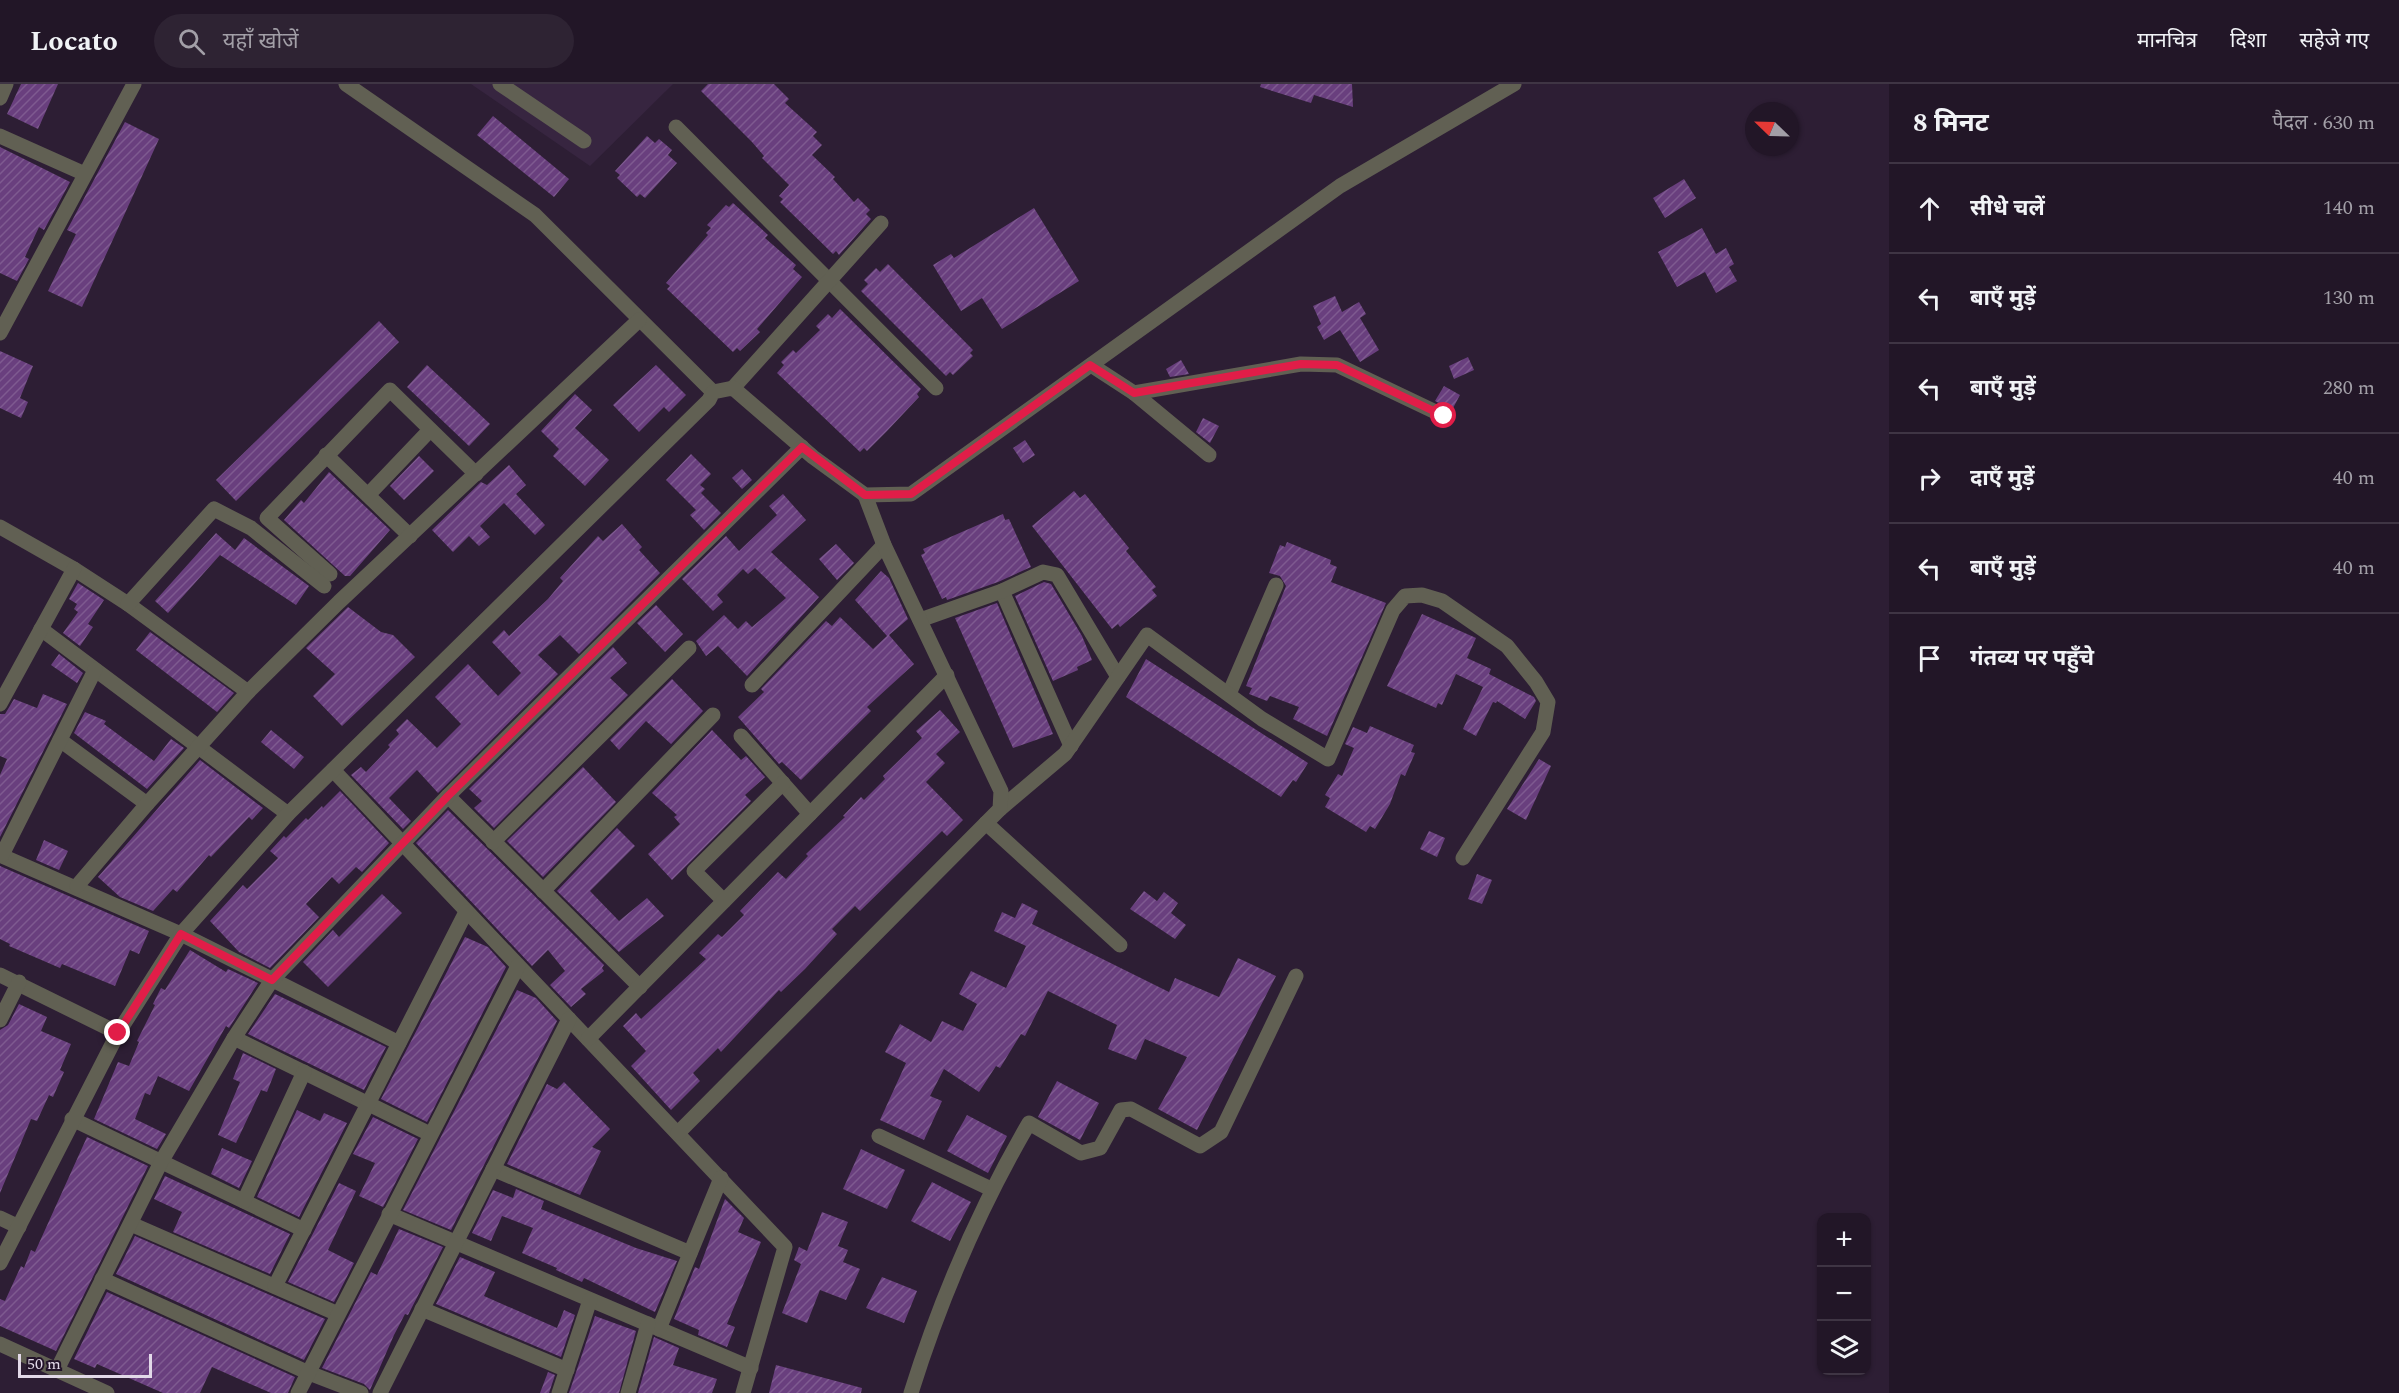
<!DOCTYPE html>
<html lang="hi">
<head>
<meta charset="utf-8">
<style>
  :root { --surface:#221627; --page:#2e2333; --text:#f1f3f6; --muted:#a29fa7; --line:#3f3544 }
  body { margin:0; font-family:Spectral,"Noto Sans Devanagari",serif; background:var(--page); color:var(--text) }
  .controls { position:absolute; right:18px; bottom:18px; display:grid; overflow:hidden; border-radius:12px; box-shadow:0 2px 4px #0004 }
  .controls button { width:54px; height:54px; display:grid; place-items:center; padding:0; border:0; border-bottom:2px solid var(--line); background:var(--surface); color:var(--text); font:30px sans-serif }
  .compass { position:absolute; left:1745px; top:18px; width:54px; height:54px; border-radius:50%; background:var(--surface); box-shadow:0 2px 4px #0004; rotate:293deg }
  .scale { position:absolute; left:18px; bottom:15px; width:134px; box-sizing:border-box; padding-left:6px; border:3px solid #e2d9e8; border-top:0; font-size:16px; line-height:21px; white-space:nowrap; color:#e2d9e8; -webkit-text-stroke:4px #23142a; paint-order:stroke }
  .stop { position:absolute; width:18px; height:18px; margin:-14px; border:4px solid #e11d48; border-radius:50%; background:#fff }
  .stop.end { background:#e11d48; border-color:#fff; box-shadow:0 2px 6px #0008 }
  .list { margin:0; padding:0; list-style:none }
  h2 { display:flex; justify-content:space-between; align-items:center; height:78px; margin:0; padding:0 24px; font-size:26px }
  h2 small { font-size:20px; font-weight:400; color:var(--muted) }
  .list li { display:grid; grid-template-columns:39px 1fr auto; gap:18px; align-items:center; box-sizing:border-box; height:90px; padding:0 24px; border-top:2px solid var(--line) }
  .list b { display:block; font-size:22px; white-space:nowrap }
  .list em { font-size:20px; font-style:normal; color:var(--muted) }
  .icon { flex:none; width:33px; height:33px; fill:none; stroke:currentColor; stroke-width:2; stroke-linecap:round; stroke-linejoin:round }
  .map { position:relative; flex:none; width:1889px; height:1309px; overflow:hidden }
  header { display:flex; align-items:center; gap:36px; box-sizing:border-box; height:84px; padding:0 30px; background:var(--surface); border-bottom:2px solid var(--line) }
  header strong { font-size:28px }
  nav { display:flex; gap:33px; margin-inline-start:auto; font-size:21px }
  .search { width:420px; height:54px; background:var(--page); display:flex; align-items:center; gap:15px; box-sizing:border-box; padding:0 21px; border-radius:33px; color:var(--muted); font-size:22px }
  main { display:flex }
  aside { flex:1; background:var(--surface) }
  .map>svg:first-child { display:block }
  .built { fill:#372540 }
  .building { fill:url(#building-hatch) }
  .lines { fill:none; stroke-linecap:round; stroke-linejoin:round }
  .minor { stroke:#616053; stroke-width:15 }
  .route { stroke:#e11d48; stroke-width:8 }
</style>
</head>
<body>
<header>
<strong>Locato</strong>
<div class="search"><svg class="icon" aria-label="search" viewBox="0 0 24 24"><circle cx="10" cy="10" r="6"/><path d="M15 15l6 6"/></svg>यहाँ खोजें</div>
<nav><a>मानचित्र</a><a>दिशा</a><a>सहेजे गए</a></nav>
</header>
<main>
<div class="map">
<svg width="1889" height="1309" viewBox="0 0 1889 1309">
  <defs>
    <pattern id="building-hatch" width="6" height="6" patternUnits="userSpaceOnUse" patternTransform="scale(1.5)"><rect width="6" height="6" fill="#693f7e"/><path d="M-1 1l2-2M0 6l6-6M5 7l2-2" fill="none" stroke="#7e5a90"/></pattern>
  </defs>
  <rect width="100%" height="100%" fill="#2d1e34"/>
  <path class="built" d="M471 0H673L590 82Z"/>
  <g class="building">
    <path d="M21 0H58L38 45 7 30Z"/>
    <path d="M708 0H774L789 15 785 19 817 48 813 52 822 61 812 71 835 93 833 95 854 118 858 114 870 126 866 130 871 135 839 171 836 167 833 170 780 118 783 115 779 112 789 101 762 74 764 72 752 58 701 7Z"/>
    <path d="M1261 0H1352L1353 23 1314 11 1311 19 1260 3Z"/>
    <path d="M493 32 569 95 554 113 477 51Z"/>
    <path d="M125 38 159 55 82 223 48 207 76 150 67 146Z"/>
    <path d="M647 52 655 59 659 55 672 66 668 71 677 79 645 114 640 110 637 113 617 94 620 91 615 87Z"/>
    <path d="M0 63 70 98 44 146 39 143 25 173 29 175 17 197 0 189Z"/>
    <path d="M1684 95 1696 114 1665 134 1653 114Z"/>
    <path d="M733 119 768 151 765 154 796 181 793 185 802 193 757 245 760 248 740 267 737 264 733 268 667 205 670 202 666 199 708 151 706 149 711 144 707 141 726 121 729 123Z"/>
    <path d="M1034 124 1079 197 1002 245 982 214 961 227 933 181 951 170 954 174Z"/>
    <path d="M1702 144 1716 170 1726 164 1734 180 1729 183 1737 197 1716 209 1705 188 1677 203 1658 168Z"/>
    <path d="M888 180 973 266 970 269 973 272 953 291 950 288 946 292 861 207 868 200 864 196 876 184 880 188Z"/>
    <path d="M1335 212 1342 228 1359 218 1366 230 1360 234 1379 266 1360 278 1340 246 1324 256 1317 243 1321 240 1313 222Z"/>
    <path d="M840 225 921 305 917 310 919 313 887 347 867 367 864 364 860 368 777 289 784 281 781 278 793 266 796 269 820 246 816 242 828 230 832 234Z"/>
    <path d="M379 237 399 258 236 417 216 396Z"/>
    <path d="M0 267 33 282 20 314 28 318 21 334 0 324Z"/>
    <path d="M1468 273 1474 286 1454 295 1449 282Z"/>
    <path d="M1181 276 1189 290 1170 293 1166 285Z"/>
    <path d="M427 281 490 340 469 362 407 303Z"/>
    <path d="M656 281 686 311 669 328 664 323 639 348 613 321Z"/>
    <path d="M1444 302 1460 311 1452 326 1435 317Z"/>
    <path d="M575 310 592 326 575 344 609 376 585 402 553 372 559 365 541 347Z"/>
    <path d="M1203 334 1219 342 1210 359 1196 348Z"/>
    <path d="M1025 356 1035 371 1023 379 1013 364Z"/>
    <path d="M691 370 711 390 700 401 705 405 701 409 721 429 704 446 690 431 696 426 666 396Z"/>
    <path d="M419 372 434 387 404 416 390 402Z"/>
    <path d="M509 381 526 401 516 410 545 441 535 451 504 419 480 442 490 453 479 462 469 452 453 468 432 446 481 398 487 401Z"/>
    <path d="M742 385 752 396 742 405 732 394Z"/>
    <path d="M329 388 390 446 350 492H345L284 436 301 416 304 419Z"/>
    <path d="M1074 407 1080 414 1085 410 1129 464 1126 467 1156 503 1152 506 1157 512 1120 543 1118 540 1112 545 1032 442Z"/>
    <path d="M783 410 806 436 771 468 819 513 747 592 718 562 706 572 696 557 724 531 738 545 746 537 752 543 786 514 755 484 748 490 743 485 717 511 723 518 713 527 682 495 726 452 739 467 777 431 769 422Z"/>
    <path d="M1003 430 1005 436 1009 435 1031 483 998 498 947 516 946 513 942 515 921 471 925 469 923 465Z"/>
    <path d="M622 440 642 463 639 466 660 489 579 570 560 551 538 571 558 590 438 709 417 686 389 714 411 737 403 745 351 691 361 683 366 688 390 663 388 661 399 650 396 646 407 635 437 664 461 640 435 613 468 580 498 612 521 589 492 558 504 546 509 552 548 515 563 497 560 494 598 452 603 457Z"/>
    <path d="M216 449 235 466 244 454 309 502 296 521 220 471 168 529 155 517Z"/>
    <path d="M1287 458 1331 476 1330 480 1337 483 1331 498 1386 519 1327 652 1293 635 1299 623 1270 612 1267 617 1249 610 1252 604 1246 602 1286 502 1280 492 1269 489 1280 461 1285 463Z"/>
    <path d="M836 460 854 479 837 496 819 475Z"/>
    <path d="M881 487 889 494 908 535 889 551 914 580 867 623 871 627 801 696 782 678 779 680 738 633 764 608 761 605 826 537 832 542 840 533 873 565 887 552 855 516Z"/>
    <path d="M1044 498 1051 500 1082 552 1092 576 1077 583 1078 586 1053 597 1015 512Z"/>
    <path d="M78 499 104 516 88 540 93 543 80 562 63 549 78 528 74 525 77 520 69 515Z"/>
    <path d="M997 519 1053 650 1013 664 955 534Z"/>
    <path d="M656 521 683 550 665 568 637 539Z"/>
    <path d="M348 523 381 548 393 551 415 573 342 642 313 612 335 590 306 564Z"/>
    <path d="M1422 530 1476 554 1467 574 1491 585 1489 590 1534 613 1536 617 1525 635 1497 617 1496 619 1493 618 1476 652 1463 645 1483 603 1456 590 1442 621 1438 619 1436 624 1387 602Z"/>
    <path d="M150 548 234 609 217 628 136 566Z"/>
    <path d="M613 563 627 579 610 594 628 611 494 744 474 724 482 717 469 705Z"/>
    <path d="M59 570 83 589 77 599 51 581Z"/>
    <path d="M1146 575 1308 679 1296 698 1293 696 1281 713 1126 613Z"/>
    <path d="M672 595 703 627 671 660 646 637 619 666 610 656Z"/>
    <path d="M43 610 67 620 0 753V691L7 675 0 672V630H5L14 615 37 624Z"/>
    <path d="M940 626 960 648 936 670 945 679 926 698 963 736 947 752 942 747 860 827 855 822 832 845 837 850 805 885 781 908 779 906 721 968 718 964 693 989 700 997 671 1026 631 982 646 967 623 942 636 929 641 935 706 875 699 869 718 850 722 853 744 831 740 827 778 788 786 795 808 772 806 770 845 733 843 732 861 713 864 716 885 695 883 692 922 654 916 647Z"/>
    <path d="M85 628 106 637 104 640 154 677 171 655 184 664 147 705 74 649Z"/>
    <path d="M1370 642 1414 661 1411 668 1415 669 1405 692 1401 690 1390 720 1375 745 1370 742 1366 748 1325 723 1330 714 1325 711 1338 690 1342 692 1354 664 1345 660 1353 643 1367 649Z"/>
    <path d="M271 646 304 673 294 685 261 658Z"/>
    <path d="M712 646 741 676 746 672 765 693 745 711 751 717 672 796 648 770 680 740 674 733 677 731 652 709Z"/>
    <path d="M1539 675 1551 682 1526 736 1507 725Z"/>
    <path d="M200 676 263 724 252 736 249 733 211 773 209 771 177 808 173 805 153 827 120 813 98 793Z"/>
    <path d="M583 683 616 718 543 793 507 757Z"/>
    <path d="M340 707 389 759 362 788 356 783 339 800 332 793 306 820 319 833 270 884 239 868 210 837 243 801 247 805 278 774 270 767 284 752 286 754 306 734 308 736 322 722 323 724Z"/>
    <path d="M448 726 604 881 602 884 604 887 581 905 586 910 571 923 550 901 565 887 548 866 532 882 416 759Z"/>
    <path d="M617 744 635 762 590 807 619 837 647 814 664 832 619 868 557 807Z"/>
    <path d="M1429 747 1445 754 1437 773 1420 765Z"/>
    <path d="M44 756 68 767 59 786 36 776Z"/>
    <path d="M0 782 149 847 139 870 130 866 115 902 62 880 60 884 9 862 10 860 0 855Z"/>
    <path d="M1477 790 1492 796 1482 820 1468 815Z"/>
    <path d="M1144 807 1157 817 1164 808 1178 819 1171 829 1186 841 1175 855 1130 825Z"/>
    <path d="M382 810 402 829 328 903 303 878 333 846 339 853Z"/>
    <path d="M1022 819 1038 827 1032 840 1169 908 1175 894 1219 913 1238 874 1276 892 1197 1046 1158 1025 1187 973 1145 955 1136 976 1108 965 1117 941 1048 907 1025 952 1021 950 1000 984 996 982 979 1008 944 985 930 1012 942 1017 924 1056 880 1036 906 979 885 968 900 940 931 958 942 937 963 947 977 920 959 910 971 887 1006 904 1026 862 994 847 1002 828 1015 834Z"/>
    <path d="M465 853 488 863 506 883 427 1038 381 1015Z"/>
    <path d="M190 866 226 888 228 885 258 899 229 944 226 942 189 1007 158 992 150 1011 145 1009 135 1035 166 1050 157 1065 94 1035 118 978 129 982 139 958 137 957 155 921 153 920 161 904 165 906Z"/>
    <path d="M517 906 536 914 557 937 451 1146 403 1126Z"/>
    <path d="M275 910 386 963 364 1006 248 950Z"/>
    <path d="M19 920 47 933 41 947 71 960 60 986 64 988 53 1013 49 1011 37 1037 31 1035 0 1109V946L8 941Z"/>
    <path d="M243 969 276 985 267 1008 261 1006 236 1059 218 1051 240 998 233 995Z"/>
    <path d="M1057 997 1099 1019 1080 1056 1038 1033Z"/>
    <path d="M564 998 610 1045 592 1063 601 1067 580 1111 507 1080 547 1000 557 1005Z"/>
    <path d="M297 1026 320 1037 324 1029 347 1039 299 1133 257 1113Z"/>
    <path d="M967 1031 1007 1052 988 1089 947 1067Z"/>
    <path d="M373 1033 418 1055 383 1123 359 1112 375 1079 353 1070Z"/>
    <path d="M87 1053 148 1082 56 1267 0 1242V1215L5 1217 21 1182 24 1184 31 1166 35 1168Z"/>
    <path d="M222 1064 252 1077 239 1104 211 1090Z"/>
    <path d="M861 1065 905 1086 887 1125 843 1105Z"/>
    <path d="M165 1092 290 1150 270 1190 173 1148 182 1128 154 1115Z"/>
    <path d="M932 1098 971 1118 950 1157 911 1137Z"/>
    <path d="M339 1099 356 1107 328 1166 354 1179 334 1218 288 1198Z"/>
    <path d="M516 1105 544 1117 541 1125 636 1164 677 1177 655 1228 584 1194 582 1198 556 1186 557 1184 522 1169 533 1144 502 1132 491 1157 472 1149 493 1106 513 1114Z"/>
    <path d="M725 1115 744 1134 738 1148 761 1158 727 1240 735 1243 727 1263 698 1251 699 1246 674 1235 695 1183 699 1185Z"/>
    <path d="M822 1128 848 1138 838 1162 848 1166 843 1178 860 1185 846 1216 820 1206 807 1239 782 1229 801 1180 794 1176 799 1163 807 1167Z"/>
    <path d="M399 1145 443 1163 408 1231 405 1230 394 1251 370 1306 364 1300 322 1284 371 1188 377 1191Z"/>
    <path d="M135 1152 325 1235 304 1276 116 1190Z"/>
    <path d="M460 1173 495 1188 484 1212 557 1244 564 1226 575 1231 561 1273 436 1220Z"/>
    <path d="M882 1193 917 1207 904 1239 866 1224Z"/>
    <path d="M107 1208 295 1293 288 1309H271L212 1283 200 1309H163L97 1280 95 1284 74 1275Z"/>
    <path d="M595 1232 636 1247 619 1309H569Z"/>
    <path d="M654 1253 679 1264 673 1281 717 1295 712 1309H638Z"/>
    <path d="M776 1281 862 1304 861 1309H769Z"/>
    <path d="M548 1288 555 1291 549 1309H540Z"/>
  </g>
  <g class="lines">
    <g class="minor">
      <path d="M346 0 535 131 713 308"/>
      <path d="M500 0 584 57"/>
      <path d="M0 14 6 0"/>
      <path d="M676 43 936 304"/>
      <path d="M0 52 85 90"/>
      <path d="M0 249 134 0"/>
      <path d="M1091 281 1134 309 1209 371"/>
      <path d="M733 304 881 139"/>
      <path d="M1134 309 1301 280 1337 281 1444 332"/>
      <path d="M326 371 410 452"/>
      <path d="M368 411 430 346"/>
      <path d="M0 443 74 485 128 520 248 608"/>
      <path d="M330 490 267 434 390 306 476 390"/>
      <path d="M1002 507 1071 662"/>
      <path d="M128 520 214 425 251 444 324 502"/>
      <path d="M920 536 1002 507 1043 488 1057 491 1118 593"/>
      <path d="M41 545 288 730"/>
      <path d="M752 601 884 461"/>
      <path d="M1229 610 1276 501"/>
      <path d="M0 620 74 485"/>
      <path d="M741 652 810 730"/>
      <path d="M60 656 147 720"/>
      <path d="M333 686 785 1163 743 1309"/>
      <path d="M448 712 640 903"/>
      <path d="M1000 725 1065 670 1147 551 1262 635 1328 675 1393 526 1405 512 1422 511 1442 517 1507 562 1536 598 1548 618 1543 648 1463 774"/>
      <path d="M986 739 1120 861"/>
      <path d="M493 758 689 564"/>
      <path d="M0 771 181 850 399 959"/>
      <path d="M2 771 95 586"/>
      <path d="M77 802 147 720 248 608 339 518 639 236"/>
      <path d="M543 807 713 631"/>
      <path d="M724 817 694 787 783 699"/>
      <path d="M0 891 118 949 181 850 288 730 709 316 713 308 733 304 813 373 865 411 911 410 1340 102 1514 0"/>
      <path d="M0 936 19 898"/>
      <path d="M234 954 430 1050"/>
      <path d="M588 955 947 591"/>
      <path d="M72 1035 304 1146"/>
      <path d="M678 1049 1000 725 1001 707 884 461 865 411"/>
      <path d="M879 1052 991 1105"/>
      <path d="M493 1085 690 1169"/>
      <path d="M244 1117 304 988"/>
      <path d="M389 1130 751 1284"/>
      <path d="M0 1134 19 1143"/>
      <path d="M131 1140 338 1230"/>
      <path d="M0 1179 118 949"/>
      <path d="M102 1195 309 1289 361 1309"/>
      <path d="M275 1202 466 828"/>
      <path d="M422 1225 567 1286"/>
      <path d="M659 1245 721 1094"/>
      <path d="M0 1260 107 1309"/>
      <path d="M57 1286 161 1078 234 954 272 896 448 712 802 363"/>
      <path d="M298 1309 518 882"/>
      <path d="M380 1309 569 935"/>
      <path d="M559 1309 590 1216"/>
      <path d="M628 1309 648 1240"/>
      <path d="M911 1309C941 1213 979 1125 1029 1039L1081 1069 1100 1064 1121 1026 1131 1025 1200 1062 1221 1048 1296 892"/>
    </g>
  </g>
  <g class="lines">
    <path class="route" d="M118 949 181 850 272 896 448 712 802 363 865 411 911 410 1090 281 1134 309 1301 280 1337 281 1444 332"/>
  </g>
</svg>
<div class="controls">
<button>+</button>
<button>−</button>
<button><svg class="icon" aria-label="layers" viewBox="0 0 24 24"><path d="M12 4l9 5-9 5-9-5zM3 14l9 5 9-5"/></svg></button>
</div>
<svg class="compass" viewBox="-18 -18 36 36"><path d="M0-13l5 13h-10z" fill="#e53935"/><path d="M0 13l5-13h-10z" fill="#a29fa7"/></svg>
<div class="scale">50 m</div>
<div class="stop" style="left:1444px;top:332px"></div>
<div class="stop end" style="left:118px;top:949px"></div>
</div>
<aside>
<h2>8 मिनट<small>पैदल · 630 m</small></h2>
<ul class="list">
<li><svg class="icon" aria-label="ahead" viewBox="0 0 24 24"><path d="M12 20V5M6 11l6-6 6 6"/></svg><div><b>सीधे चलें</b></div><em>140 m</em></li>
<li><svg class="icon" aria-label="left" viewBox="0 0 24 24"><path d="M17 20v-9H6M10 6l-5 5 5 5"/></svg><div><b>बाएँ मुड़ें</b></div><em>130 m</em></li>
<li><svg class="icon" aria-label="left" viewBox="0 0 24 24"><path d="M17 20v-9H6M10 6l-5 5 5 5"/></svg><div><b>बाएँ मुड़ें</b></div><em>280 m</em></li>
<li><svg class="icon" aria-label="right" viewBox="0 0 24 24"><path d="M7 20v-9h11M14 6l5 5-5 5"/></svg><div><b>दाएँ मुड़ें</b></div><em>40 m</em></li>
<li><svg class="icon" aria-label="left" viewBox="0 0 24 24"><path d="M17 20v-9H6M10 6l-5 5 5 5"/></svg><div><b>बाएँ मुड़ें</b></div><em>40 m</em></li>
<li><svg class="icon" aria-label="arrive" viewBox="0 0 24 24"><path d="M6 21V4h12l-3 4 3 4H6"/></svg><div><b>गंतव्य पर पहुँचे</b></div></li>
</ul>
</aside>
</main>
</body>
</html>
